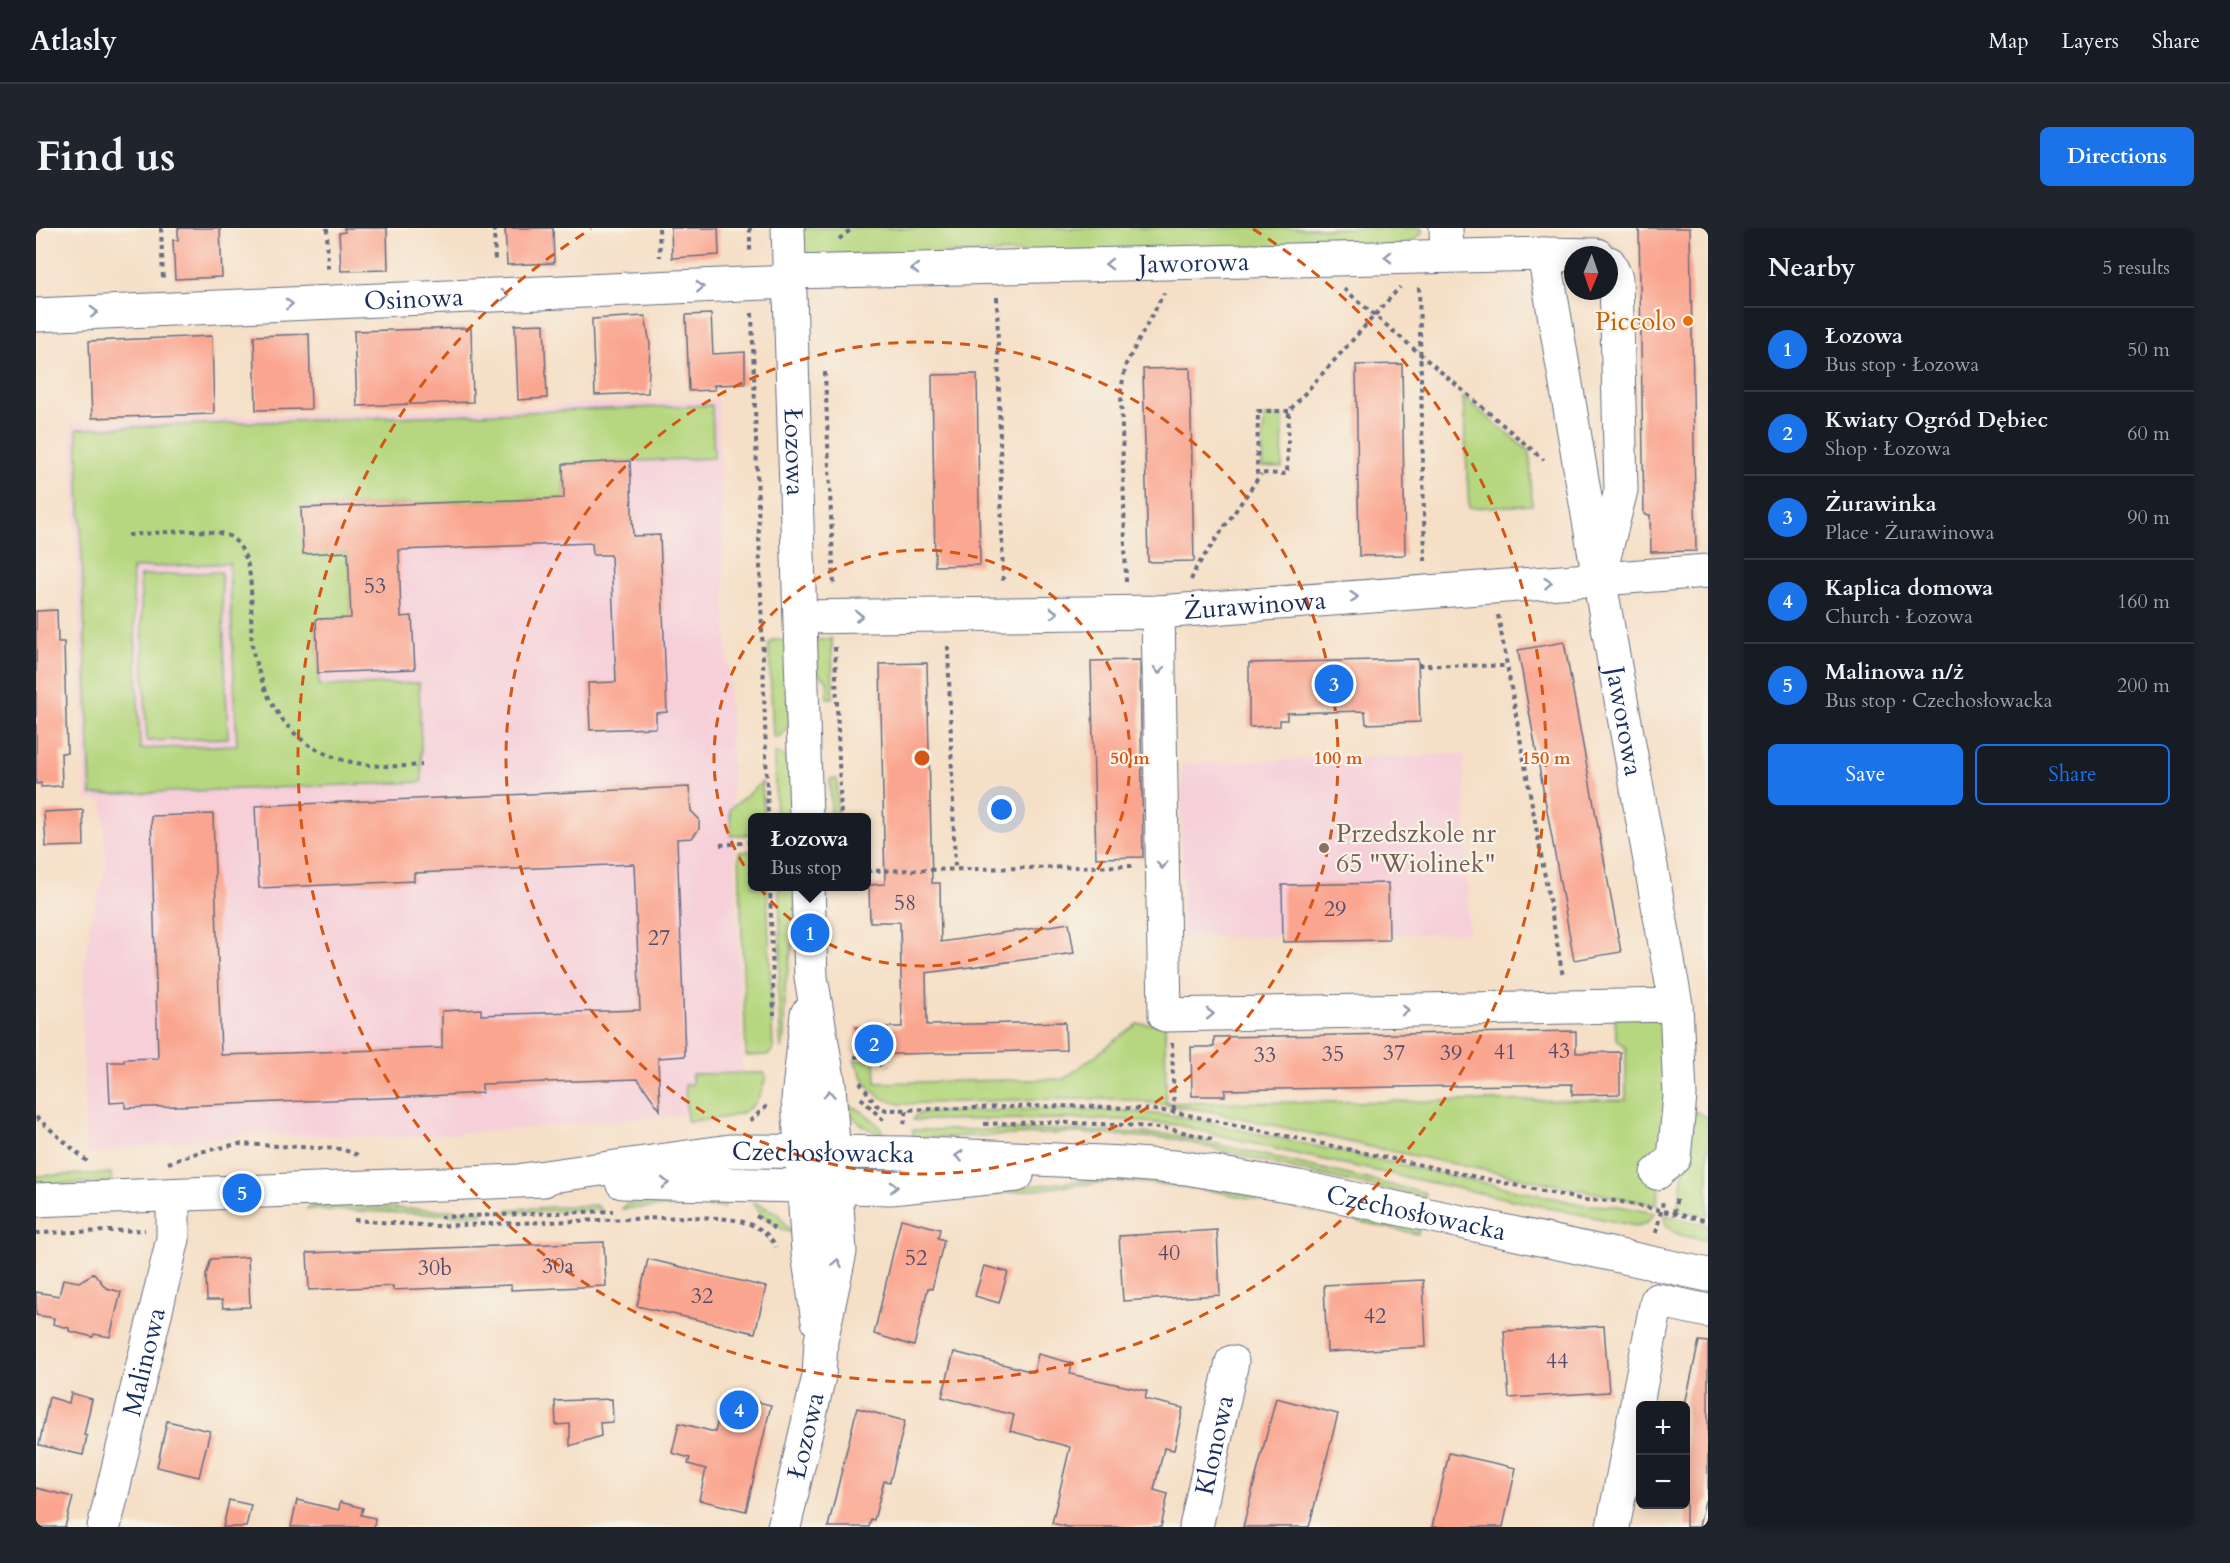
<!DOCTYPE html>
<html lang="en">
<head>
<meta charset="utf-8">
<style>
  :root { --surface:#171b24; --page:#20242c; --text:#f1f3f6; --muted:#9ea1a6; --line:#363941; --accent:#1a73e8 }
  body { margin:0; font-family:Cardo,serif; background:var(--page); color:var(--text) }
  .controls { position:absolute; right:18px; bottom:18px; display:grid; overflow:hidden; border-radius:9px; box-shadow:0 3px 15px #0003 }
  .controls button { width:54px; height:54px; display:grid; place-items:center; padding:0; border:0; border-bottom:2px solid var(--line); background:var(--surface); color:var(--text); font:30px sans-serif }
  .compass { position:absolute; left:1528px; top:18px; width:54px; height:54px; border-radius:50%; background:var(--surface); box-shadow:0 3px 15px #0003; rotate:182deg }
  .you { position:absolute; left:966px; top:582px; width:21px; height:21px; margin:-15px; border:4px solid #fff; border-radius:50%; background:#1a73e8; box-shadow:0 0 0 9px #1a73e833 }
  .badge { display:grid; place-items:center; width:39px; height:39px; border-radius:50%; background:var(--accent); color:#fff; font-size:20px; font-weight:700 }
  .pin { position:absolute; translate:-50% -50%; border:3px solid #fff; box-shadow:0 2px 6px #0006 }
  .popup { position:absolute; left:712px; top:585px; width:123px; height:78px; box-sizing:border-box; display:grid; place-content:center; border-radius:9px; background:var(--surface); filter:drop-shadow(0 2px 4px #0005); font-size:20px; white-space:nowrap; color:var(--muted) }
  .popup b { font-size:22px; color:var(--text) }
  .popup::after { content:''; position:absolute; left:50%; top:100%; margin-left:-12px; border:12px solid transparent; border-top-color:var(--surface) }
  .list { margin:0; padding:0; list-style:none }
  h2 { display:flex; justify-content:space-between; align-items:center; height:78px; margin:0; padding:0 24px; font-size:26px }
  h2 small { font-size:20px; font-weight:400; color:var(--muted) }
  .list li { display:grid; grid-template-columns:39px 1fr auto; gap:18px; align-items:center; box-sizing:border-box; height:84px; padding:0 24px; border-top:2px solid var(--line) }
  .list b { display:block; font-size:22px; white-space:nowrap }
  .list p { margin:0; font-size:20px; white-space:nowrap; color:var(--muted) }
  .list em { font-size:20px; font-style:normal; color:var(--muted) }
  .actions { display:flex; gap:12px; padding:18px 24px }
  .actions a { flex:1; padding:14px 0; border:2px solid var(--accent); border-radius:9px; text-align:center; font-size:21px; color:var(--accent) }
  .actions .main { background:var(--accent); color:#fff }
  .map { position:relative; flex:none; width:1672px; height:1299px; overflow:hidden; border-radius:9px }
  header { display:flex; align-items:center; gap:36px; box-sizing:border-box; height:84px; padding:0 30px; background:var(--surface); border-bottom:2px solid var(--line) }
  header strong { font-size:28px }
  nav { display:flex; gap:33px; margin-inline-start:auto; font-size:21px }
  .intro { display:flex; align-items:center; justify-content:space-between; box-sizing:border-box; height:144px; padding:0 36px }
  h1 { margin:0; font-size:42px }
  .button { padding:15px 27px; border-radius:9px; background:var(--accent); color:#fff; font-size:21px; font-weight:700 }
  main { display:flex; gap:36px; padding:0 36px }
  aside { flex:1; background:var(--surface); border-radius:9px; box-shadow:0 3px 15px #0003 }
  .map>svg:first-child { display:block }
  .built { fill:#f6cfd9 }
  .green { fill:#b6d77f; stroke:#68836e; stroke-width:1.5; fill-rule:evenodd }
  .building { fill:#faa58f }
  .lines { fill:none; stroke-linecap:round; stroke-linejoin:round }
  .minor-casing { stroke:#676d82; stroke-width:35 }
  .path { stroke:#676d82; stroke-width:4; stroke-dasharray:4.5 4.5; stroke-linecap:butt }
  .minor { stroke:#fff; stroke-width:33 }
  .oneway { stroke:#8d97ae }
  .ring { fill:none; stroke:#d45514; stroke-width:3; stroke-dasharray:10 8 }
  .food-dot { fill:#e8710a; stroke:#f7f3e8; stroke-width:2 }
  .education-dot { fill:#8d6e63; stroke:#f7f3e8; stroke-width:2 }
  .labels { text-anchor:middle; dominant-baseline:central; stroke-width:4.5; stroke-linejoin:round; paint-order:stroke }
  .number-label { font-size:22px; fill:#534c6a }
  .street-label { font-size:26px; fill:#1b2f5e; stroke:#f7f3e8 }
  .food-label { font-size:26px; fill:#c56008; stroke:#f7f3e8; text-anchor:end }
  .education-label { font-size:26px; fill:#785e54; stroke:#f7f3e8; text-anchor:start }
  .centre { fill:#d45514; stroke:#f7f3e8; stroke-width:3 }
  .ring-label { font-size:18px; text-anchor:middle; font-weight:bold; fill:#d45514; stroke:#f7f3e8; stroke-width:4.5; stroke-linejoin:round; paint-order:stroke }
</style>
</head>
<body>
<header>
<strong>Atlasly</strong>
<nav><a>Map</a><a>Layers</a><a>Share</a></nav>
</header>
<div class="intro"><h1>Find us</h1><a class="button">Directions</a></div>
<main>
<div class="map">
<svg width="1672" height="1299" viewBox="0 0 1672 1299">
  <rect width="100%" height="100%" fill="#f7f3e8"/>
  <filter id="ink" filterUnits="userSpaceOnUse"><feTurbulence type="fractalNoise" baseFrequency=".0167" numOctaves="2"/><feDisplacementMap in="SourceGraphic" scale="12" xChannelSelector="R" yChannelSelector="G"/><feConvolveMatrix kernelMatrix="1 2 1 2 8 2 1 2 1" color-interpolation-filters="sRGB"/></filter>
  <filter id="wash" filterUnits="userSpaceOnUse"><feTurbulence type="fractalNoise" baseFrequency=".008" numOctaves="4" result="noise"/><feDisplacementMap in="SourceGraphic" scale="24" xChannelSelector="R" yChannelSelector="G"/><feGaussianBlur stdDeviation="1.35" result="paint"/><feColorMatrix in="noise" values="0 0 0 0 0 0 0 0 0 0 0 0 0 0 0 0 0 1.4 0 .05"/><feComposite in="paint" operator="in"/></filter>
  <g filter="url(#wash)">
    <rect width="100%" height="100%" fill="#f5dfc6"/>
    <g class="built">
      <path d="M682 171 708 882 366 910 211 906 50 926 46 779 49 731 55 690 70 639 67 572H50L35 195Z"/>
      <path d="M1428 526 1433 705 1353 706V712L1247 714 1246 708 1146 709V535Z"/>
    </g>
    <g class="green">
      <path d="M763 0H1386V5L1369 20 764 27Z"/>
      <path d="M1427 169 1494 224 1496 277 1433 280Z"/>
      <path d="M676 177 678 230 527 236 528 270 266 280 267 325 312 324 315 390 280 392 283 458 383 455 386 554 55 567 41 201ZM193 335 201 517 104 521 96 340Z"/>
      <path d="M1228 188 1247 189 1246 240 1226 239Z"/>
      <path d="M185 344 192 510 111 513 104 348Z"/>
      <path d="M796 411 797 470H791V452L782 445 779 412Z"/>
      <path d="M737 412H747L752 416 754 497 744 508 737 509 733 417Z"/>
      <path d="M738 526H745L756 538 758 589H740Z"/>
      <path d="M794 551H801V589H790L795 583Z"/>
      <path d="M726 554 728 589 717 590V606L695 608 694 581Z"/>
      <path d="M717 623V658L731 659 737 822 732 827 710 828 703 624Z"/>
      <path d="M743 659H760L758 709 749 758 748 812 745 822 742 761 745 727Z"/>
      <path d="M1631 784 1630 928 1620 977 1340 920 1174 883 1087 871H1003L864 876C834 869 831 858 818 832H839L840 855 1028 851 1101 796 1129 795 1130 875 1590 872V820L1580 811 1579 785Z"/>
      <path d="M728 845 730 849C727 858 725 868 719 875 705 892 672 891 651 893L649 857 656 856V846Z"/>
      <path d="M808 876C822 878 844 895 848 907 830 902 817 893 808 876Z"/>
      <path d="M1004 881 1088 883 1141 888 1549 977 1582 978 1618 985 1611 995 1599 998 1256 925 1143 897 1087 892 1041 891 877 892 879 888 885 885Z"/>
      <path d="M1658 883 1672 890V988L1641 982Z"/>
      <path d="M877 902H1041L1141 907 1390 965 1389 970 1254 940 1141 911 1040 905 877 910Z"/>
      <path d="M75 945V954L0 957V948Z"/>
      <path d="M1086 949C1187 957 1284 979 1383 1000L1382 1006C1336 996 1291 987 1246 977 1189 965 1132 953 1073 954L927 969 930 964Z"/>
      <path d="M688 972V980L656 977 586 981 590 976Z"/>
      <path d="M717 974 741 985 756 1005C744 1002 722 987 717 974Z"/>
      <path d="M275 977 400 982H444L447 986 420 987 271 981Z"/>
      <path d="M560 977 565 981 469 985 473 981Z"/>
      <path d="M1628 987 1672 997V1013C1656 1009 1628 1009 1628 987Z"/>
    </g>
    <g id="blocks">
      <g class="building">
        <path d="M142 0H184L186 49 139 51 137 12H142Z"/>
        <path d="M308 0H351L352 42 305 43 303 5 309 4Z"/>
        <path d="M469 0H517L518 35 471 37Z"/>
        <path d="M635 0H682L683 27 636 30Z"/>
        <path d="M1603 0H1654L1660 323 1615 324 1614 287 1608 286Z"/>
        <path d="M675 86 677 126 709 124V156L678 157 679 162 653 163 650 87Z"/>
        <path d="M609 88 614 116 612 165 559 167 556 91Z"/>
        <path d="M508 96 511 170 482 172 479 97Z"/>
        <path d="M435 100 437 174 321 178 318 103Z"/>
        <path d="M273 106 275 181 220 182 218 108Z"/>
        <path d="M176 108 178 186 56 190 53 113Z"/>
        <path d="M1366 136 1369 327 1323 328 1320 137Z"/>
        <path d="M1154 140 1158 333 1112 334 1107 141Z"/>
        <path d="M941 146 944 337 899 338 896 147Z"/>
        <path d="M594 233 597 308 624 307 631 484 620 485V500L554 502 552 455 580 454 575 327H557L556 315 363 322 365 389 376 388 379 441 282 445 280 391 315 390 312 324 267 326 265 280 528 270 527 236Z"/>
        <path d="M21 382 22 414H28L31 525H25L26 558 5 559V555L0 556V383Z"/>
        <path d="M1528 414 1585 724 1538 732 1482 422Z"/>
        <path d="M1382 431 1384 494 1330 496 1329 483 1251 485V492H1244V498L1213 499V435Z"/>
        <path d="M1104 432 1107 629 1060 630 1055 433Z"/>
        <path d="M891 435 896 655H904L905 714 1033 695 1038 725 890 745 891 797 1029 794 1030 822 822 827 820 799H866L864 694H834L833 657 849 656 844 436Z"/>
        <path d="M653 559 655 583 663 591V601L656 610 641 611 649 828 622 830 624 882 602 851 446 856V865L374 869 89 880V874L74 875 72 834H88V831L122 830 115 588 177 586 185 827 406 820V783L445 781V787L604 782 598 636 378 645V653L223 660 219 578Z"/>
        <path d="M47 582 48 618 10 619 8 584Z"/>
        <path d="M1352 655 1353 712 1247 714 1246 657Z"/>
        <path d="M1540 803V825L1584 824V866L1536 867V856L1189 862V868H1156L1155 819H1178V809Z"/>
        <path d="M865 991 904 1001 902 1010 908 1012 896 1061 892 1060 878 1118 838 1106Z"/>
        <path d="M1181 1002 1184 1067 1087 1073 1083 1008Z"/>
        <path d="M568 1014 570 1058 475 1062V1057L357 1062V1058L273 1062 271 1025Z"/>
        <path d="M212 1029 214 1079 187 1080 186 1072H171L170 1047 175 1031Z"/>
        <path d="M612 1031 730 1059 719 1105 601 1078Z"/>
        <path d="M948 1038 972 1044 963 1075 939 1068Z"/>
        <path d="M58 1045 70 1060 85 1064 74 1109 58 1106 57 1109 33 1103V1100L17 1096 18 1090 0 1087V1064L23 1068 27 1051 43 1054Z"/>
        <path d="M1387 1052 1390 1119 1291 1124 1288 1057Z"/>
        <path d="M1568 1098 1573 1164 1473 1170 1468 1103Z"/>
        <path d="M1663 1113 1672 1114V1274L1669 1273 1663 1299H1650V1172Z"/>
        <path d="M918 1124 998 1144 1002 1126 1036 1135 1034 1146 1111 1163 1109 1171 1147 1180 1138 1222 1128 1220 1118 1262 1132 1266 1125 1299H1031L1016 1295 1034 1219 974 1203 978 1187 906 1169Z"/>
        <path d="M35 1165 56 1171 48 1207 51 1208 47 1227 3 1217 13 1169 33 1175Z"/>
        <path d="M688 1166 735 1177 710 1283 663 1272 670 1241 652 1236 654 1230 636 1225 643 1195 679 1204Z"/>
        <path d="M1240 1170 1302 1186 1273 1299H1207Z"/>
        <path d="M576 1171 577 1194 564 1195 565 1208 534 1218V1196L520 1197 519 1173Z"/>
        <path d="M821 1180 869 1193 854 1254 848 1253 838 1292 835 1291 833 1299H792Z"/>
        <path d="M131 1193 174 1203 163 1249 121 1239Z"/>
        <path d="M1413 1225 1480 1240 1467 1299H1396Z"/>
        <path d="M0 1260 37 1269 29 1299H0Z"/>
        <path d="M193 1272 215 1277 210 1299H187Z"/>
        <path d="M261 1272 303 1282 304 1274 327 1280 325 1287 339 1290 338 1299H255Z"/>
      </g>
    </g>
  </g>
  <g filter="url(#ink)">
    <use href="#blocks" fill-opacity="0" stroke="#676d82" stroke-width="1.5"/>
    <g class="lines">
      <defs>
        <g id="minor">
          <path id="s1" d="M752 0 770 590"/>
          <path d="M1410 0 1411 28"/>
          <path id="s2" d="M1508 26 1558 322 1640 777 1644 868 1638 930 1621 945"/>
          <path id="s3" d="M754 44 1508 26 1561 27"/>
          <path id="s4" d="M0 87 754 54"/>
          <path d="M1565 341 1585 262 1580 50 1573 35"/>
          <path d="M1122 384 1129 787 1640 777"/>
          <path id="s5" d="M765 389 1122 384 1672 343"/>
          <path d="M771 786 762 872 772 1025 782 1093"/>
          <path id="s6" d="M487 952 694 923H710L869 925 1087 935 1150 940 1262 959 1672 1047"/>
          <path d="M586 954 855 960 981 947"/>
          <path d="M0 972 508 952"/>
          <path id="s7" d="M68 1299 137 1011V967"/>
          <path id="s8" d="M748 1299 783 1148 785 1113 804 1024 793 857 775 749 772 658"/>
          <path id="s9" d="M1160 1299 1196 1134"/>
          <path d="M1577 1299 1621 1072 1672 1083"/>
        </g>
      </defs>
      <use href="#minor" class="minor-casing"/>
      <g class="path">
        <path d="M125 0 127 51"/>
        <path d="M291 0 292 44"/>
        <path d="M458 0 459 36"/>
        <path d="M623 0 624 29"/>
        <path d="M714 0V26"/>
        <path d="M803 11 817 0"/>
        <path d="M1383 59 1389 333"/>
        <path d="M1308 61 1508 232"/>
        <path d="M961 69 967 355"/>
        <path d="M716 85 732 590"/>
        <path d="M789 144 798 358"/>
        <path d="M1253 183H1222L1221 245 1251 246 1253 183 1364 59"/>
        <path d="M92 307C115 306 179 297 196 310 225 333 211 390 217 423 219 435 224 447 228 458 255 529 317 543 386 537"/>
        <path d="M1155 352 1160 340 1225 246"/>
        <path d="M1090 354 1085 162 1090 136 1128 65"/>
        <path d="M1462 387 1527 749"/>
        <path d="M912 418 919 640"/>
        <path d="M799 419 805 590"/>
        <path d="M1382 437 1471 438"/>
        <path d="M684 617 717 614"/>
        <path d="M831 643 1096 638"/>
        <path d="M734 658 738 787"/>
        <path d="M1136 815 1138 884"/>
        <path d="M818 829H838L848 842"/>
        <path d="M824 854 840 877 850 882C947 881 1042 873 1138 884L1548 972 1582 973 1672 993"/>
        <path d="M825 870 849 894"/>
        <path d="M0 889 52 934"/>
        <path d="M714 893 733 876"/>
        <path d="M868 896 871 882"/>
        <path d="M948 896 1010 894 1088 897 1134 901 1176 911"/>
        <path d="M132 935 164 924 202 916 305 921 325 928"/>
        <path d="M1638 985 1641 968"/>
        <path d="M720 988 733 995 740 1003"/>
        <path d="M404 989 577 983"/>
        <path d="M318 992 397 998 652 989C683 990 725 988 740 1019"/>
        <path d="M0 1005 109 1002"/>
        <path d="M1620 1005 1627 974"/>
      </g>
      <use href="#minor" class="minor"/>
    </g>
    <defs><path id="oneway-chevron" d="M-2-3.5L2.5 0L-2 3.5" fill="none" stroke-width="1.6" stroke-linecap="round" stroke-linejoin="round" transform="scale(1.5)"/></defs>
    <g class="oneway">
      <use href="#oneway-chevron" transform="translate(1352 29) rotate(179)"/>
      <use href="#oneway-chevron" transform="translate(1073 36) rotate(179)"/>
      <use href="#oneway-chevron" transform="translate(879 41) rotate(179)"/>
      <use href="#oneway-chevron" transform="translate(664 59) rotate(-2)"/>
      <use href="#oneway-chevron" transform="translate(469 67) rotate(-2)"/>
      <use href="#oneway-chevron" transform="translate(253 76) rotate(-2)"/>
      <use href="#oneway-chevron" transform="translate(58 84) rotate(-2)"/>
      <use href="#oneway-chevron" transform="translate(1512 355) rotate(-4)"/>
      <use href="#oneway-chevron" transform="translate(1318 369) rotate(-4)"/>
      <use href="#oneway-chevron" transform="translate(1018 385) rotate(-1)"/>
      <use href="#oneway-chevron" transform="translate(823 388) rotate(-1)"/>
      <use href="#oneway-chevron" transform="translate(1123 442) rotate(89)"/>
      <use href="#oneway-chevron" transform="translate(1126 637) rotate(89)"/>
      <use href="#oneway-chevron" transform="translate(1369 782) rotate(-1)"/>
      <use href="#oneway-chevron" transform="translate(1174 786) rotate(-1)"/>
      <use href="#oneway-chevron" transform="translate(793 866) rotate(-93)"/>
      <use href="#oneway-chevron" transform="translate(923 928) rotate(-177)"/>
      <use href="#oneway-chevron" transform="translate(629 955) rotate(1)"/>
      <use href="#oneway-chevron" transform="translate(858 959) rotate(-1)"/>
      <use href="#oneway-chevron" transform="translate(801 1035) rotate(-78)"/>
    </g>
  </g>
  <g class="ring">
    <circle cx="886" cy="530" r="208"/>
    <circle cx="886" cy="530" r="416"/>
    <path d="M1217 1A624 624 0 1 1 555 1"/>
  </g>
  <circle class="food-dot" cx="1652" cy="93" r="6"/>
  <circle class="education-dot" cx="1288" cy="620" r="6"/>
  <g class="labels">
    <g class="number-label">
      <text x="339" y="358">53</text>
      <text x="869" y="675">58</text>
      <text x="1299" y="681">29</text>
      <text x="623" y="710">27</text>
      <text x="1523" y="823">43</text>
      <text x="1469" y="824">41</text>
      <text x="1358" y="825">37</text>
      <text x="1415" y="825">39</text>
      <text x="1297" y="826">35</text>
      <text x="1229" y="827">33</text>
      <text x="1133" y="1025">40</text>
      <text x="880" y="1030">52</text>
      <text x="522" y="1038">30a</text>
      <text x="399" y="1040">30b</text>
      <text x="666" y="1068">32</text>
      <text x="1339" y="1088">42</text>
      <text x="1521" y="1133">44</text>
    </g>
    <g class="street-label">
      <text stroke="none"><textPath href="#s3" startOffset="404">Jaworowa</textPath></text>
      <text stroke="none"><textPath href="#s4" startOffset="378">Osinowa</textPath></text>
      <text stroke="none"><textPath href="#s1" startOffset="224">Łozowa</textPath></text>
      <text stroke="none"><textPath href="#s5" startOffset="454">Żurawinowa</textPath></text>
      <text stroke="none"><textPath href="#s2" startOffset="474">Jaworowa</textPath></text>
      <text stroke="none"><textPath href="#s6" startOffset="302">Czechosłowacka</textPath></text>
      <text stroke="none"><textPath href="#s6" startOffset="900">Czechosłowacka</textPath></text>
      <text stroke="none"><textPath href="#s7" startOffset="170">Malinowa</textPath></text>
      <text stroke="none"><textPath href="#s8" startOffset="94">Łozowa</textPath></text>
      <text stroke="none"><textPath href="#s9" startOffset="84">Klonowa</textPath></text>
    </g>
    <g class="food-label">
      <text x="1640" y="93">Piccolo</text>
    </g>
    <g class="education-label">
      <text x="1300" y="605">Przedszkole nr<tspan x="1300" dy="30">65 "Wiolinek"</tspan></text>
    </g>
  </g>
  <circle cx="886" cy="530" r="9" class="centre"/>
  <g class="ring-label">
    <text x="1094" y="536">50 m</text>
    <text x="1302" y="536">100 m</text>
    <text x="1510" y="536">150 m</text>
  </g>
</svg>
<div class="controls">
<button>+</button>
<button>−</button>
</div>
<svg class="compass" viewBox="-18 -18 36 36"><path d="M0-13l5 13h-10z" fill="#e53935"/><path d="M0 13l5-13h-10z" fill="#9ea1a6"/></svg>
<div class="you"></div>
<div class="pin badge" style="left:774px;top:705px">1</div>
<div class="popup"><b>Łozowa</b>Bus stop</div>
<div class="pin badge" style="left:838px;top:816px">2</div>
<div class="pin badge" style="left:1298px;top:456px">3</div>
<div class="pin badge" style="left:703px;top:1182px">4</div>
<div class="pin badge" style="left:206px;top:965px">5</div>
</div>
<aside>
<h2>Nearby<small>5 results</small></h2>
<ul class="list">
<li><span class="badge">1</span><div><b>Łozowa</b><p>Bus stop · Łozowa</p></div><em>50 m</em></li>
<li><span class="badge">2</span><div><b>Kwiaty Ogród Dębiec</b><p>Shop · Łozowa</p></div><em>60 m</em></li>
<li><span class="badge">3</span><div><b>Żurawinka</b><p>Place · Żurawinowa</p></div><em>90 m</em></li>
<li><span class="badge">4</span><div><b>Kaplica domowa</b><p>Church · Łozowa</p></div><em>160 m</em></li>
<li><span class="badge">5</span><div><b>Malinowa n/ż</b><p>Bus stop · Czechosłowacka</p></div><em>200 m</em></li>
</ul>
<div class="actions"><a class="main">Save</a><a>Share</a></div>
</aside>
</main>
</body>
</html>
